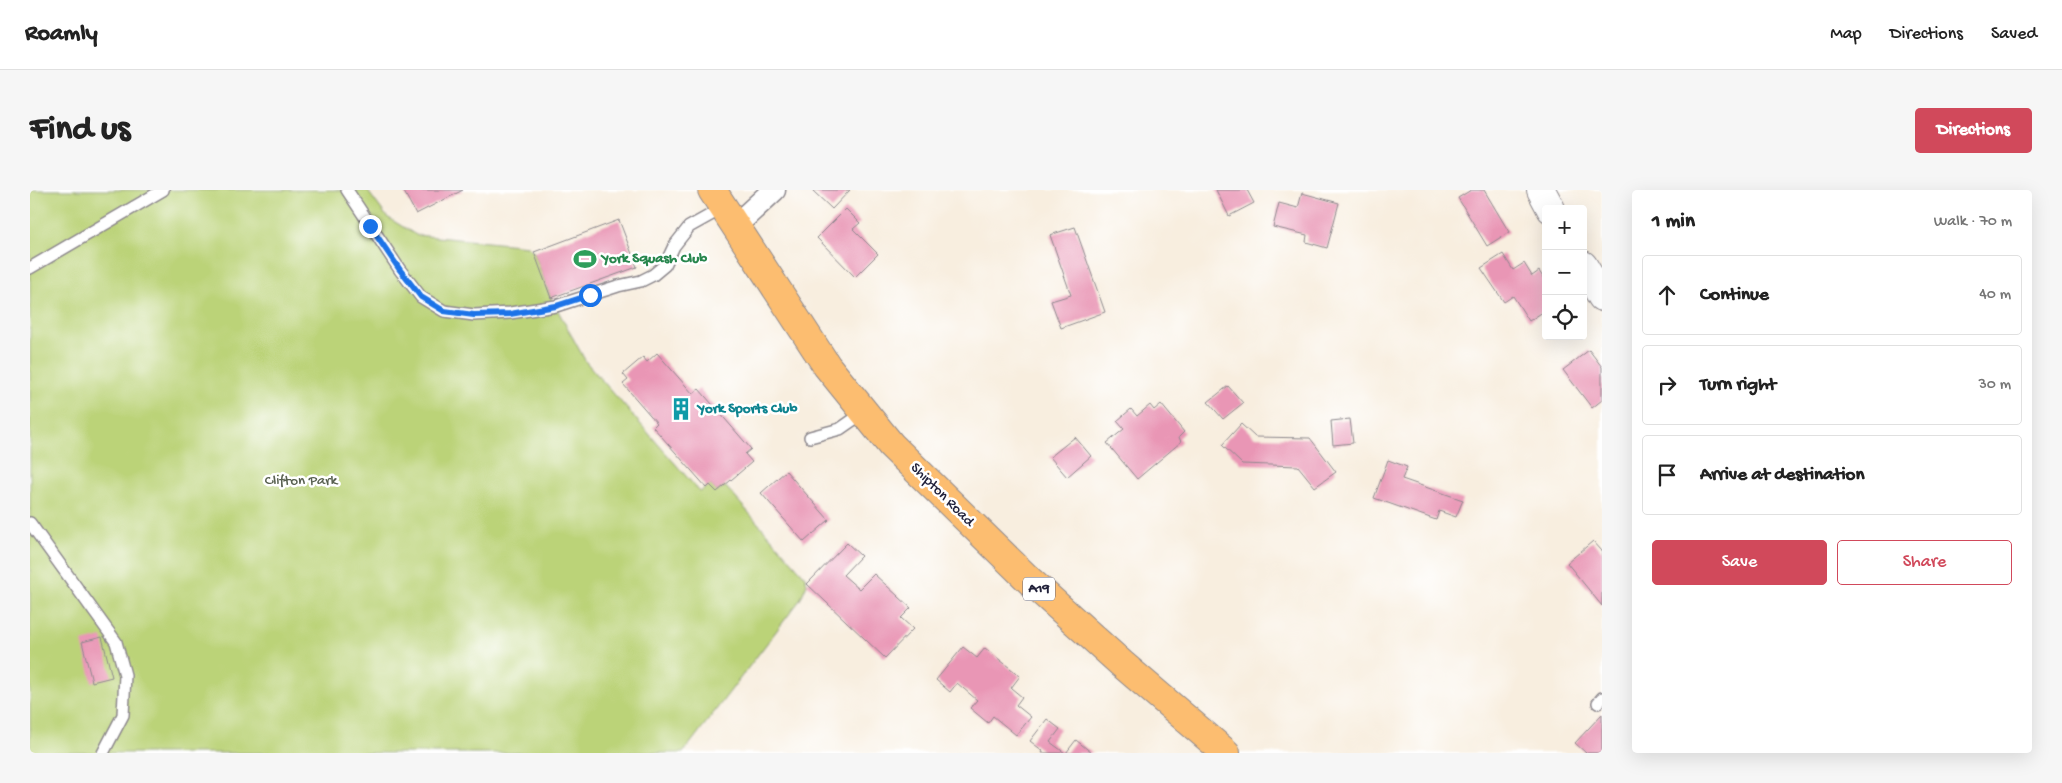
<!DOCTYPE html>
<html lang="en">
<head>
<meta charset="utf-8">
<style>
  :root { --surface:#fff; --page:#f6f6f6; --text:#222; --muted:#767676; --line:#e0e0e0; --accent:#d1495b }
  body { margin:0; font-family:"Gochi Hand",sans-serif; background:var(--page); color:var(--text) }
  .controls { position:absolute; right:15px; top:15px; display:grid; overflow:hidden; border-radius:5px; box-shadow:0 5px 20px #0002 }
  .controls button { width:45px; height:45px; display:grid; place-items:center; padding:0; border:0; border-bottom:1px solid var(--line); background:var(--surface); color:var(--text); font:25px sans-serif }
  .stop { position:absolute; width:15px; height:15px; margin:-11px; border:4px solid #1a73e8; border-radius:50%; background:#fff }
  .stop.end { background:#1a73e8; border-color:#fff; box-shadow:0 1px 5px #0008 }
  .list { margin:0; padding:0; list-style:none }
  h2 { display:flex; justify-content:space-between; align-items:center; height:65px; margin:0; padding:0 20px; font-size:21px }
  h2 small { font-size:16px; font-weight:400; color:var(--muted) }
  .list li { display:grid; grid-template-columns:32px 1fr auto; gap:15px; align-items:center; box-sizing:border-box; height:80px; margin:0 10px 10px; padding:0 10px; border:1px solid var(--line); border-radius:5px }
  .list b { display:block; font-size:19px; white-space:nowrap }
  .list em { font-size:16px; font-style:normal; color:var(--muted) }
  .actions { display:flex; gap:10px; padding:15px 20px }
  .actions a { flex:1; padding:11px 0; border:1px solid var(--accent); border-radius:5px; text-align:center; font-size:18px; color:var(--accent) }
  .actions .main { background:var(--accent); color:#fff }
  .icon { flex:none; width:28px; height:28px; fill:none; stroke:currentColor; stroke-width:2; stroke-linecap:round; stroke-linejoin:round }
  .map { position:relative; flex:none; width:1572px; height:563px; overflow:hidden; border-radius:5px }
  header { display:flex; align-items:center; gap:30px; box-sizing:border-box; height:70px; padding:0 25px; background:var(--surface); border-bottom:1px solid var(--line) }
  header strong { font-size:24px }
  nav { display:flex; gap:28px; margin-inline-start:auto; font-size:18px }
  .intro { display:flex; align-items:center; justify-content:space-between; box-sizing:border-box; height:120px; padding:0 30px }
  h1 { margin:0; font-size:35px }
  .button { padding:12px 22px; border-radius:5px; background:var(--accent); color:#fff; font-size:18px; font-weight:700 }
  main { display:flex; gap:30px; padding:0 30px }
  aside { flex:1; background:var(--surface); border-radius:5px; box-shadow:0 5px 20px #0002 }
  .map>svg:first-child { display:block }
  .green { fill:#bbd378; stroke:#6e7a5a }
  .building { fill:#e996b5 }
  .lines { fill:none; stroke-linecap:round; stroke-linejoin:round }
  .service-casing { stroke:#8d888d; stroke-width:14 }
  .minor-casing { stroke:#8d888d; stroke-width:25 }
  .tertiary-casing { stroke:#8d888d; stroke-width:30 }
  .primary-casing { stroke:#8d888d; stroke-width:30 }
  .service { stroke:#fff; stroke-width:11 }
  .minor { stroke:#fff; stroke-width:22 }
  .tertiary { stroke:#fff; stroke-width:28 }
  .primary { stroke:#fcbd6f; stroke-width:28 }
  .route { stroke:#1a73e8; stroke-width:6 }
  .labels { text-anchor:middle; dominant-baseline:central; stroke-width:5; stroke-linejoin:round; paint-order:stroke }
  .shield { fill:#fff; stroke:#646476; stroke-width:1 }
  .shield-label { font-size:14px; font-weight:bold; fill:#22223b }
  .leisure-label { font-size:15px; font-weight:bold; fill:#27864d; stroke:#fff; text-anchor:start }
  .culture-label { font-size:15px; font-weight:bold; fill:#0d838f; stroke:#fff; text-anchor:start }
  .park-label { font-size:15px; fill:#586050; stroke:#fff }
  .street-label { font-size:15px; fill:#22223b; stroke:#fff }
</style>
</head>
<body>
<header>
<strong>Roamly</strong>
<nav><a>Map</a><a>Directions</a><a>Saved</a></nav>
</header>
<div class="intro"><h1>Find us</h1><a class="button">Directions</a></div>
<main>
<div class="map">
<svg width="1572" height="563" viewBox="0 0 1572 563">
  <rect width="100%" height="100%" fill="#fff"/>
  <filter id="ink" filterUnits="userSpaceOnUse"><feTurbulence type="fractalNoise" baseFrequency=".02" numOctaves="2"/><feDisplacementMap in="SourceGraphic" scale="10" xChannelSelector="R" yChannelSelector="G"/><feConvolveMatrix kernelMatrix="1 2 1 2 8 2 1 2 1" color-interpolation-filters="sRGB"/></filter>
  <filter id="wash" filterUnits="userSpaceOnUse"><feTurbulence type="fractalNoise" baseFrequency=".0096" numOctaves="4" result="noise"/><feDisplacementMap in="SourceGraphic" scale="20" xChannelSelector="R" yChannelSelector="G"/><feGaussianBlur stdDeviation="1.12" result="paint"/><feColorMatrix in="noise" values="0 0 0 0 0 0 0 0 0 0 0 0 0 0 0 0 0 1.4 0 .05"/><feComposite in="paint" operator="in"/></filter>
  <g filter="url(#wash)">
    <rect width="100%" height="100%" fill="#f8eedf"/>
    <path class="green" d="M0 0H337L357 27 386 45 498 56 504 62 521 108 556 172 670 302 680 295 687 302 695 296 775 386 777 394 770 410 653 563H0Z"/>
    <g id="blocks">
      <g class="building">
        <path d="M373 0H433L386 24Z"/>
        <path d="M782 0H820L802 19Z"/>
        <path d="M1186 0H1217L1224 13 1199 26Z"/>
        <path d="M1441 0H1454L1479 42 1457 56 1428 8Z"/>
        <path d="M1272 3 1309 13 1297 58 1276 52 1277 45 1243 37 1249 13 1268 18Z"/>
        <path d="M816 19 830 33 823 39 848 64 825 87 787 48Z"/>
        <path d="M589 30 607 77 521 108 504 62Z"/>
        <path d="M1045 37 1075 122 1031 138 1021 111 1041 105 1020 45Z"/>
        <path d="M1473 64 1483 80 1494 73 1502 86 1509 81 1516 92V120L1499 131 1483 106 1474 112 1451 78Z"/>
        <path d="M1559 160 1572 177V210L1562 218 1533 180Z"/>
        <path d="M627 163 663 204 669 199 721 259 715 264 722 272 687 302 680 295 677 298 623 237 627 233 593 194 598 190 593 184 613 167 617 172Z"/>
        <path d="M1198 196 1213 213 1193 229 1178 212Z"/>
        <path d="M1131 214 1154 242 1149 247 1151 252 1107 289 1077 253 1094 239 1087 231 1101 219 1107 226 1120 215 1124 220Z"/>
        <path d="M1320 229 1323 253 1303 255 1301 231Z"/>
        <path d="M1211 234 1225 247 1280 248 1306 282 1285 297 1268 276 1212 274 1192 255Z"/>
        <path d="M1045 247 1061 266 1037 287 1020 267Z"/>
        <path d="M1358 270 1377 277 1372 289 1433 310 1426 327 1409 321 1406 330 1344 308Z"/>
        <path d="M756 281 799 330 774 352 731 303Z"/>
        <path d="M1563 351 1572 361V416L1537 373Z"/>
        <path d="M817 353 831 366 813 385 829 399 844 384 881 418 871 428 883 439 855 468 777 394Z"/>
        <path d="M72 447 82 487 62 492 52 452Z"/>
        <path d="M933 457 947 468 955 458 990 486 981 498 992 507 986 515 1001 527 986 545 963 526 958 533 940 518 947 510 927 493 920 502 906 490Z"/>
        <path d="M1572 524V563H1556L1545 553Z"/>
        <path d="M1017 529 1030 539 1020 552 1035 563H1012L1013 561 1000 551Z"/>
        <path d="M1046 550 1062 563H1036Z"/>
      </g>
    </g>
  </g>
  <g filter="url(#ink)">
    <use href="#blocks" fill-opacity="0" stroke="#8d888d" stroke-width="1"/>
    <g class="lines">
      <defs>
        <g id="service">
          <path d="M317 0 370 80 391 107 414 121 444 125 480 123 526 116 588 96 611 91 623 85 635 75 644 56 659 37 693 18"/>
          <path d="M0 78 133 0"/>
          <path d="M780 247 810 239 833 223"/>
          <path d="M0 333 86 452 95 485 93 525 73 563"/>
          <path d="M1568 513 1572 508"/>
        </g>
        <path id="minor" d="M705 36 744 0"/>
        <g id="tertiary">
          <path d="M1511 0 1521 19"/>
          <path d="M1553 75 1572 107"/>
        </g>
        <path id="primary" d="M682 0 797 176 861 255 999 390 1092 474 1196 563"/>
      </defs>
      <use href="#service" class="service-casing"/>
      <use href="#minor" class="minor-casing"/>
      <use href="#tertiary" class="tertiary-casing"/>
      <use href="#primary" class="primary-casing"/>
      <use href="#service" class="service"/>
      <use href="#minor" class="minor"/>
      <use href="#tertiary" class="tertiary"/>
      <use href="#primary" class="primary"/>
    </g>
  </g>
  <g class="lines" filter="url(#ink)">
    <path class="route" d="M340 36 370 80 391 107 414 121 444 125 480 124 526 116 560 105"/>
  </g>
  <defs>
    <symbol id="stadium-bare" viewBox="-9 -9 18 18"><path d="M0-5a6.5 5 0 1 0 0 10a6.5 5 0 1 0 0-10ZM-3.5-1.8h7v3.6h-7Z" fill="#2e9e5b" stroke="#fff" stroke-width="2.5" paint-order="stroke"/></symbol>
    <symbol id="building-bare" viewBox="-9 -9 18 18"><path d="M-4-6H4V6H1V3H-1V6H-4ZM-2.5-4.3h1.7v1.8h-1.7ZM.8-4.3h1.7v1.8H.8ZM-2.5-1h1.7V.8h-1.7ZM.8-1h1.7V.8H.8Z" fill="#0f9aa8" stroke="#fff" stroke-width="2.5" paint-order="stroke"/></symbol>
  </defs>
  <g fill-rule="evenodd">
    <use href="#stadium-bare" x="539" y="53" width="32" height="32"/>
    <use href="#building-bare" x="635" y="203" width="32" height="32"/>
  </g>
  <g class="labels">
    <rect class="shield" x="993" y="387.5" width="32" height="23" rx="4"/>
    <g class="shield-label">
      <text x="1009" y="399">A19</text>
    </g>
    <g class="leisure-label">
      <text x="572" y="69">York Squash Club</text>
    </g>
    <g class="culture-label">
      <text x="668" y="219">York Sports Club</text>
    </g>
    <g class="park-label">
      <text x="271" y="291">Clifton Park</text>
    </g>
    <g class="street-label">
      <text transform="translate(912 305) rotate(45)">Shipton Road</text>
    </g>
  </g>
</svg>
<div class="controls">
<button>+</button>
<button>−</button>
<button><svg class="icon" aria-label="locate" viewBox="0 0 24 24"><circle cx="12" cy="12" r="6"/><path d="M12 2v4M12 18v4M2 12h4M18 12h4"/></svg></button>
</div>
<div class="stop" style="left:560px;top:105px"></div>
<div class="stop end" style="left:340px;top:36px"></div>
</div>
<aside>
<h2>1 min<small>Walk · 70 m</small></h2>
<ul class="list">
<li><svg class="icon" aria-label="ahead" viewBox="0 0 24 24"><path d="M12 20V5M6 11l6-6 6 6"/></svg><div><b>Continue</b></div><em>40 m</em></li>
<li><svg class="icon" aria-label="right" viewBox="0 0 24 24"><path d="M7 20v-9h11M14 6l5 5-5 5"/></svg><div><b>Turn right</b></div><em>30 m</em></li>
<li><svg class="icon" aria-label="arrive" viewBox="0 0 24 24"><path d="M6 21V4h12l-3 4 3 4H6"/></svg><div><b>Arrive at destination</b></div></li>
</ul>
<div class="actions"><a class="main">Save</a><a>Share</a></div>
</aside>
</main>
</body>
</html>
